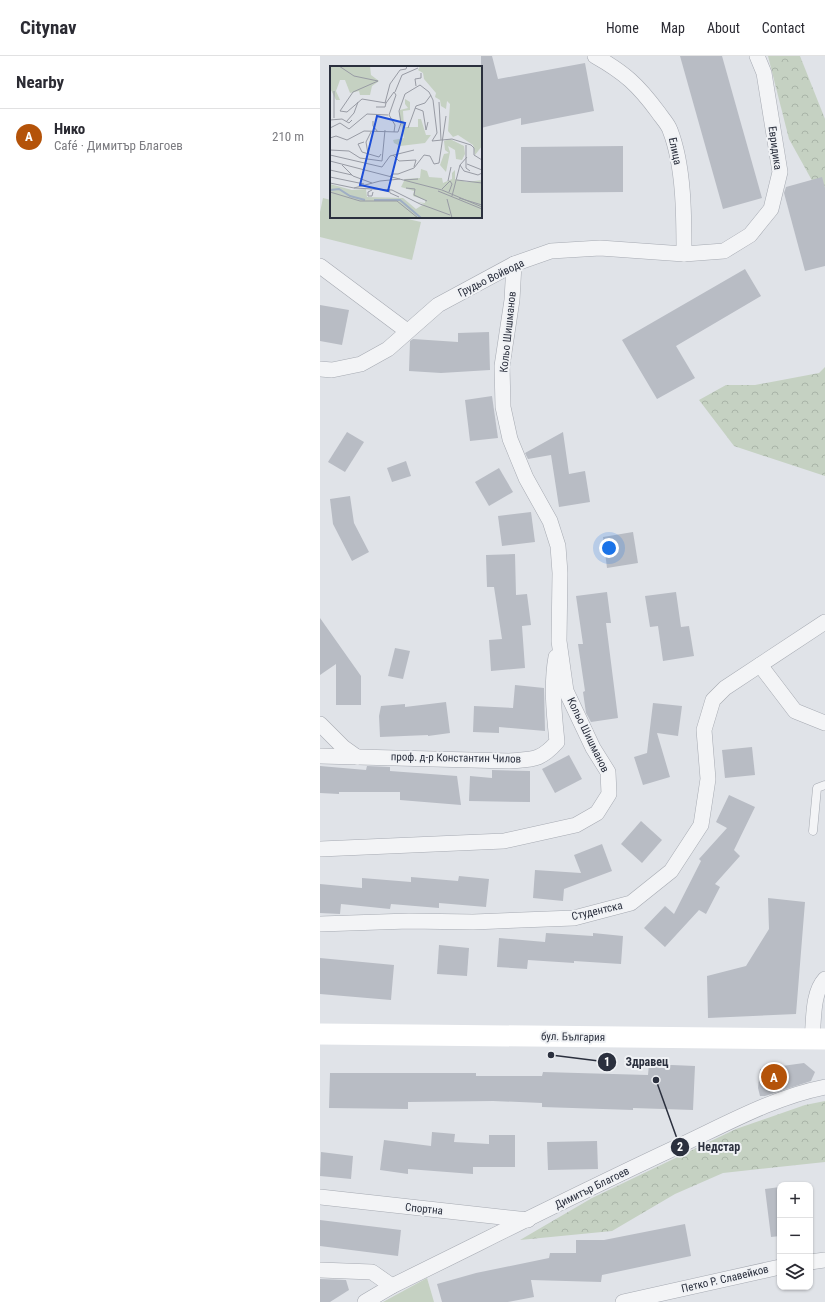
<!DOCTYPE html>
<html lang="en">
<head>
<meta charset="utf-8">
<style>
  :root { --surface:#fff; --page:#f7f7f7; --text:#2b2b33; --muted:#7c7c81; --line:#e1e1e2; --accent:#b45309 }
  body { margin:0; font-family:"Roboto Condensed",sans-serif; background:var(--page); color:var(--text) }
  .controls { position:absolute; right:12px; bottom:12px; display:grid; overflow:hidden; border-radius:8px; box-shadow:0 1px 3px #0004 }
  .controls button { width:36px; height:36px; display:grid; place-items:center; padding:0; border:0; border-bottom:1px solid var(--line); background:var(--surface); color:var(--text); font:20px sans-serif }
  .you { position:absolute; left:289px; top:492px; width:14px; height:14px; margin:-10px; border:3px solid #fff; border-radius:50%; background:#1a73e8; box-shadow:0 0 0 6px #1a73e833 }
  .badge { display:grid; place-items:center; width:26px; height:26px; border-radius:50%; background:var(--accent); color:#fff; font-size:13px; font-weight:700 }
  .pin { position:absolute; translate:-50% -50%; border:2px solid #fff; box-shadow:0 1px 4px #0006 }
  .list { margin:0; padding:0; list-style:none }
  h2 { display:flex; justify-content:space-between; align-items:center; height:52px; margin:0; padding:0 16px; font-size:17px }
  h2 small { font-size:13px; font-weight:400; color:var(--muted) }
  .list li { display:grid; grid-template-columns:26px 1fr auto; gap:12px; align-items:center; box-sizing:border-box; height:56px; padding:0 16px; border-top:1px solid var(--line) }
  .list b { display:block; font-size:15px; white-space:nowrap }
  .list p { margin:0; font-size:13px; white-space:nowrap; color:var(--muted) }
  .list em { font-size:13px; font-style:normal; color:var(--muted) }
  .icon { flex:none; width:22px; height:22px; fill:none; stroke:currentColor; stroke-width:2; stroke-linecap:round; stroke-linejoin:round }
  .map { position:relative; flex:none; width:505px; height:1246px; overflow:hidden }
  header { display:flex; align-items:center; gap:24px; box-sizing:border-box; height:56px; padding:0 20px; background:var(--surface); border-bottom:1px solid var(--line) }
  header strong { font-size:19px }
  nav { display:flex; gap:22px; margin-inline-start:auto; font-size:14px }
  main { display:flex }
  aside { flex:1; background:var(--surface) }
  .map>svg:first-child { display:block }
  .grass { fill:#c5d1c2 }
  .forest { fill:url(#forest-crowns) }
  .building { fill:#b8bcc4 }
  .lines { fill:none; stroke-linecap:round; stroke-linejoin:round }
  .lane-casing { stroke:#a6aab2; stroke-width:9 }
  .street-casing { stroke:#a6aab2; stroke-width:16 }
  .lane { stroke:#f3f4f6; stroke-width:8 }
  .street { stroke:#f3f4f6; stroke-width:15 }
  .secondary { stroke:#fff; stroke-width:21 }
  .labels { text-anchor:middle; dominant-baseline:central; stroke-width:4; stroke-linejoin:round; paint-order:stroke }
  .street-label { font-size:11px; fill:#2b303e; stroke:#f0f2f5 }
  .inset-river { fill:none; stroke:#9faec4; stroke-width:2 }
  .inset-road { fill:none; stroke:#989ba4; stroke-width:1 }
  .view { fill:#1d4ed8; fill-opacity:0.15; stroke:#1d4ed8; stroke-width:2 }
  .inset-edge { fill:none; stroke:#2b303e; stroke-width:2 }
  .leader { fill:none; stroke:#2b303e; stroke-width:1.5 }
  .callout-dot { fill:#2b303e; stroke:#f0f2f5; stroke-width:1.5 }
  .mark-label { font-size:12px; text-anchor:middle; font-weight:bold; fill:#fff }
  .callout-label { font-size:12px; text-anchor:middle; font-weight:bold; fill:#2b303e; stroke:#f0f2f5; stroke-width:4; stroke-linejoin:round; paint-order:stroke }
</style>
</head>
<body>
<header>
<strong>Citynav</strong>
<nav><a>Home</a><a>Map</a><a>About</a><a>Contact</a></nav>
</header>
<main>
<aside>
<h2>Nearby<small></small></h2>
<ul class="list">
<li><span class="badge">A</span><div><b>Нико</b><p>Café · Димитър Благоев</p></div><em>210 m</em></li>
</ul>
</aside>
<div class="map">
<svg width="505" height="1246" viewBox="0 0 505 1246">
  <defs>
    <pattern id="forest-crowns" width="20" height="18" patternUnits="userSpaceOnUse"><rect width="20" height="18" fill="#c5d1c2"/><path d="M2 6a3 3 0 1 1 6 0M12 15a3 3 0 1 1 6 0" fill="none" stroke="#a9b4a8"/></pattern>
  </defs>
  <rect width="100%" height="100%" fill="#e0e3e8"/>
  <g class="grass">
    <path d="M3 142 11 144V161H79L101 166 92 204 0 181V156Z"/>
    <path d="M107 1222 114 1246H63Z"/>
  </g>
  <g class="forest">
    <path d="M448 0H480L505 63V148L469 83Z"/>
    <path d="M505 311V420L414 390 379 344 406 329H435L499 317Z"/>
    <path d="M505 1045V1106L403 1117 355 1138 292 1175 200 1184 272 1142 416 1073 485 1049Z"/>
  </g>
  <g class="building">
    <path d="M161 0H172L178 23 265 7 274 55 201 69V62L161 72Z"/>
    <path d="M360 0H402L442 142 403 153Z"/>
    <path d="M303 90V136L201 137V91Z"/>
    <path d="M502 121 505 132V210L485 215 464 137 466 131Z"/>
    <path d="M425 213 441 240 356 290 375 322 337 343 302 284Z"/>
    <path d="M0 249 29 254 22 289 0 285Z"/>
    <path d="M169 276 170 314 121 317 89 315 90 285 93 283 138 286V277Z"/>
    <path d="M172 340 178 382 150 385 145 344Z"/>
    <path d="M27 376 44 386 25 416 8 406Z"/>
    <path d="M243 376 249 418 265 415 270 446 239 451 231 399 208 403 205 397Z"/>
    <path d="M86 405 91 420 72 426 67 412Z"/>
    <path d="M179 412 193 436 169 450 155 426Z"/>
    <path d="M30 440 34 467 49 496 32 505 13 468 10 443Z"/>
    <path d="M211 456 215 486 182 490 178 460Z"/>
    <path d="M313 476 318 507 287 512 283 481Z"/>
    <path d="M195 498 196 539 207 538 211 569 202 570 205 612 171 615 169 584 182 583 174 531H167L166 499Z"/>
    <path d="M287 536 291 567H286L298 662 271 666 266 657 263 636 265 635 258 588H263L256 540Z"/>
    <path d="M356 536 361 571 369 570 374 600 343 605 338 570 330 571 325 540Z"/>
    <path d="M0 562 41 620V649H16V608L0 619Z"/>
    <path d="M75 592 90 595 83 623 68 620Z"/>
    <path d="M195 629 224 632 225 675 179 671V677L153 676 154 650 193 652Z"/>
    <path d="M126 646 130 677 108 680V679L60 681 59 660 61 650 85 648V651Z"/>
    <path d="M333 647 362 650 358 680 337 677 350 721 323 729 314 701 327 697Z"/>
    <path d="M432 691 435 719 405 722 402 694Z"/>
    <path d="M249 699 262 723 235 737 222 713Z"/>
    <path d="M0 710 46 714 47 710 70 711V715L137 720 141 749 80 744V736H19V738L0 737Z"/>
    <path d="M172 714 210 715V746L149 745 150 720 172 722Z"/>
    <path d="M409 739 435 751 414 794 420 800 395 828 400 831 386 858 379 854 345 891 324 872 345 850 354 858 381 805 379 803 407 772 396 766Z"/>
    <path d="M321 765 342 784 322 807 301 788Z"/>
    <path d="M282 788 292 815 244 833 243 845 213 842 215 814 261 817 254 799Z"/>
    <path d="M139 820 169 823 166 851 119 847V852L71 848 70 853 21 848 20 858 0 857V828L42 832V822L91 826V821L138 825Z"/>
    <path d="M448 842 485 846 476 958 388 962 387 920 426 910 449 873Z"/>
    <path d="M226 877 273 880V877L303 880 301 908 254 905V907L208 904 207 913 177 911 179 882 225 886Z"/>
    <path d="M119 889 149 892 147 920 117 918Z"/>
    <path d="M0 902 74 909 71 944 0 938Z"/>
    <path d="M484 1007 495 1016 491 1025 445 1040H440L438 1032 440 1013Z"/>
    <path d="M329 1008 375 1010 373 1054 313 1052V1054L222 1051V1047L173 1045 88 1046V1053L9 1052 10 1017H156V1020H222L223 1016 328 1019Z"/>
    <path d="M112 1076 135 1078 134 1086 169 1088V1079H195V1111H153V1118L88 1113V1118L60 1114 64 1084 111 1090Z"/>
    <path d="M277 1085 278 1113 228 1114 227 1086Z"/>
    <path d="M1 1096 33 1100 31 1123 0 1120Z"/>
    <path d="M460 1131V1180L451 1181 445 1133Z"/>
    <path d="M0 1164 81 1174 78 1200 0 1190Z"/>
    <path d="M365 1168 371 1200 282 1219 281 1226 211 1224 214 1241 188 1246H122L117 1228 156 1217 229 1202 230 1197H256V1184H284Z"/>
    <path d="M0 1223 26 1224 29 1234 10 1246H0Z"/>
  </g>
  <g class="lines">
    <defs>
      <path id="lane" d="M493 775 497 732 505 729"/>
      <g id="street">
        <path d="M275 0C305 17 318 29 338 56 342 62 348 68 350 74 364 110 364 159 364 198"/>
        <path d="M0 210 87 275"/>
        <path d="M0 313 12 314 41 308 68 293 118 249 194 208 231 195 280 192 364 198 404 195 430 179 451 153 460 116 444 17 437 0"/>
        <path d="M440 609 475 655 505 667"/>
        <path d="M0 668 23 691 37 701"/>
        <path d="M0 700 189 705C213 703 220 705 237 686 234 657 231 629 236 601"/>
        <path d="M0 793 184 785 256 769 277 757 289 738 288 716 273 692 246 635 239 585 240 517 238 490 230 465 206 422 190 383 183 351 182 310 192 244 194 208"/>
        <path d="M0 868 89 865 153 866 254 862 311 847 351 815 381 769 388 723 384 674 393 644 405 632 505 566"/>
        <path d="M492 983C494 965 492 937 505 923"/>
        <path d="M0 1141 208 1164"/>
        <path d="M490 1206 505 1204"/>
        <path d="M0 1214 52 1216 72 1230"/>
        <path d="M45 1246 72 1230C168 1183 262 1135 359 1090 406 1068 454 1041 505 1031"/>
        <path d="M303 1246 460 1211"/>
      </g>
    </defs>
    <use href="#lane" class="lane-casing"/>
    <use href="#street" class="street-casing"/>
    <use href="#lane" class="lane"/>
    <use href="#street" class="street"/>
    <path class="secondary" d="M0 978 505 983"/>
  </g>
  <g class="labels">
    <g class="street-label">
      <text transform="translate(455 92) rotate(82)">Евридика</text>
      <text transform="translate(355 95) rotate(78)">Елица</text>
      <text transform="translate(171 222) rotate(-26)">Грудьо Войвода</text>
      <text transform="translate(188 276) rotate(-84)">Кольо Шишманов</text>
      <text transform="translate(268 679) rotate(64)">Кольо Шишманов</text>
      <text transform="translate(136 702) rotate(1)">проф. д-р Константин Чилов</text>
      <text transform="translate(277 855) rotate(-13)">Студентска</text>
      <text transform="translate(253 981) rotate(1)">бул. България</text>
      <text transform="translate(272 1132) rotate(-26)">Димитър Благоев</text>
      <text transform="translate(104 1153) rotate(6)">Спортна</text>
      <text transform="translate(405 1223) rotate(-13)">Петко Р. Славейков</text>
    </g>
  </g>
  <g transform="translate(10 10)">
    <rect width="152" height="152" fill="#e0e3e8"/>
    <path d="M0 0H40L41 9 49 15 42 20 40 29H30L29 25 20 27 15 14H10L6 25 10 34H6L0 22ZM90 0H152V80L145 89 143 79 128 69 123 71 118 65 120 38 117 35 116 43 111 40 110 34 105 31 106 27 94 13 93 7 88 4ZM75 33 80 36V44L73 45 74 61H88V53H91L96 69H101L95 77 70 80 64 77 63 74 74 72 69 48 70 44 78 42 75 38ZM120 73 134 80 135 88 132 94 126 93 125 84 118 80 120 86 116 106 110 99 114 88 119 87 115 84 114 75ZM91 103 97 105 99 111 112 112 113 117 122 113V107L125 104V113L137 116 152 114V152H0V118L22 124 36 123 37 131 73 132 86 143 94 138 86 136 95 137V134L83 130 84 125 71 121 75 113 90 112Z" fill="#c5d1c2"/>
    <path d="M97 132 111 133 110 142 101 138Z" fill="#c5d1c2"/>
    <path class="inset-river" d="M0 124 9 123 20 130 35 134M44 134H70L91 152"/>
    <path class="inset-road" d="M9 0 24 10 48 15 23 26 10 45 17 46 32 33 56 37 64 26 66 29 59 49 65 59 64 66M86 20 85 13 91 12V7M65 26 72 9 88 2M109 36 111 74M55 37 60 18 70 4 76 3 77 0M46 41H55L56 37M85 42 93 45 96 64 98 56M4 52V25M0 54 12 53 19 57 22 54M43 55V60L48 66M16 56 24 47 28 36M0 62 10 57 19 63 37 48 58 49M78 62 86 40 95 37 101 29M0 72 6 70 17 74 34 65 68 66 71 57 69 45 75 28 90 19 99 26 103 34 107 67 102 75 122 73 141 79 144 82V89L152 94M34 76 28 78 32 86 49 91 51 88M136 79V102L140 105M0 84 19 85 30 92 52 95 55 64M38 88 36 76 41 66M0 89 52 101 60 90 84 84M63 89 69 95 86 94 84 101M0 95 112 124 152 141M137 98 152 104M12 99 23 110 42 117M130 99 134 105 148 109 152 107M0 104 22 109M0 111 34 118M60 111 62 108H68L84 102 94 89 100 90 104 98 109 97 116 50M74 114 88 113M127 114 152 117M118 115 121 101M0 117 24 122 50 115 70 113M24 122 62 124 90 138 120 149M76 122 85 123 84 129 97 135M59 123 60 127 69 131M112 123 120 115 122 118 119 126M42 124 38 126V130H42L43 126M108 125 152 143M0 126 30 135H67L88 152M122 130 130 99 137 91M129 132 152 139M117 133 122 152"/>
    <path class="view" d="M47 50 75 57 58 125 30 119Z"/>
    <rect width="152" height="152" class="inset-edge"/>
  </g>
  <path class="leader" d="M231 999L287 1006M336 1024L360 1091"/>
  <g class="callout-dot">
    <circle cx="231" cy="999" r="4"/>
    <circle cx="336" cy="1024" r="4"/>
    <circle cx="287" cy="1006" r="10"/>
    <circle cx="360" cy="1091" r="10"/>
  </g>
  <g class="mark-label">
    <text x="287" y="1010">1</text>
    <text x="360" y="1095">2</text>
  </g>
  <g class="callout-label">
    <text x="327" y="1010">Здравец</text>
    <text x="399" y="1095">Недстар</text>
  </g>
</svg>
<div class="controls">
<button>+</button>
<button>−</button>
<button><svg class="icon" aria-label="layers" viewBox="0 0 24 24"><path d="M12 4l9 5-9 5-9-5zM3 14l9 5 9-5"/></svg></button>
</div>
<div class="you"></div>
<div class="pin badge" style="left:454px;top:1021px">A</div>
</div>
</main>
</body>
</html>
